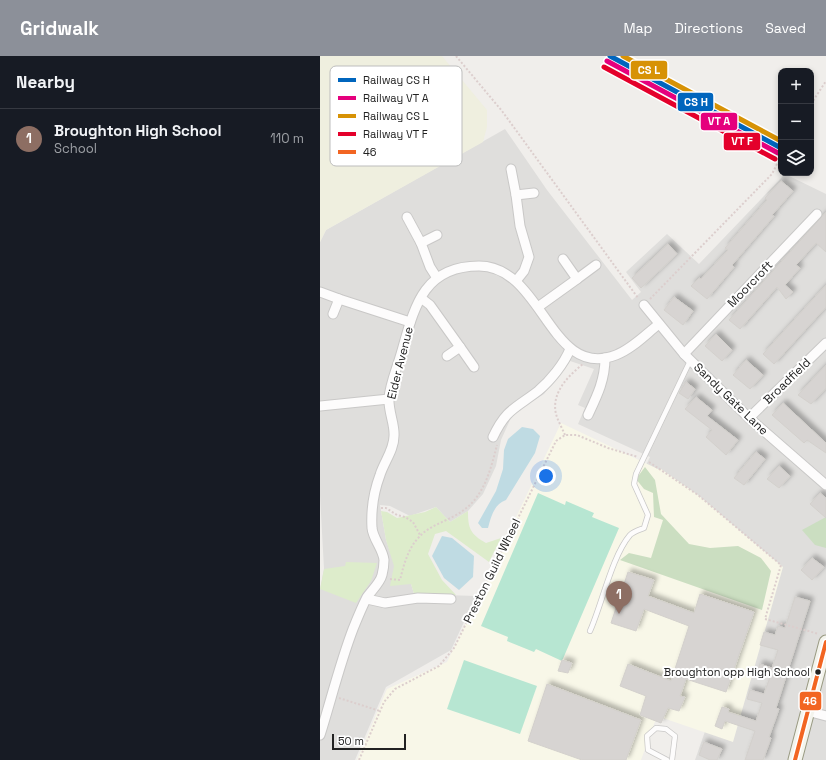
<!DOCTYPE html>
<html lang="en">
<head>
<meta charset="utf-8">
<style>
  :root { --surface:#171b24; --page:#20242c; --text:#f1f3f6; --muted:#9ea1a6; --line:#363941; --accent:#8c9099 }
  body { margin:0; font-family:"Space Grotesk",sans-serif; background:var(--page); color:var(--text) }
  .controls { position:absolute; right:12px; top:12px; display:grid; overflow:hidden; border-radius:8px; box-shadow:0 2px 6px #0003 }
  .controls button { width:36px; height:36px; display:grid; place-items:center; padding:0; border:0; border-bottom:1px solid var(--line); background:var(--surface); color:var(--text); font:20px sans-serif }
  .scale { position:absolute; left:12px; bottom:10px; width:74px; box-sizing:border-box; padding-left:4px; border:2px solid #222; border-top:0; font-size:11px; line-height:14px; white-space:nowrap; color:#222; -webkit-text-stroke:3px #fff; paint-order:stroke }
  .you { position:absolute; left:226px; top:420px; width:14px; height:14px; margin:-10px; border:3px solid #fff; border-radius:50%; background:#1a73e8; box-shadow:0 0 0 6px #1a73e833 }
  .badge { display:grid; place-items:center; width:26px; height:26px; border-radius:50%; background:var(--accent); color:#fff; font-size:13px; font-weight:700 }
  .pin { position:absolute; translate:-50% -33px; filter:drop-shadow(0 1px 2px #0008) }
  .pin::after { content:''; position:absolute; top:21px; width:14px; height:12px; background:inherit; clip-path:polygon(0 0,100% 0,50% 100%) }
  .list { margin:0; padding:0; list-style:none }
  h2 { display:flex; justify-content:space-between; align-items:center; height:52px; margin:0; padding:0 16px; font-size:17px }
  h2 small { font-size:13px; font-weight:400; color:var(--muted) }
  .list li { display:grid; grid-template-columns:26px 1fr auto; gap:12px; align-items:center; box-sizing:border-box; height:60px; padding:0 16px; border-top:1px solid var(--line) }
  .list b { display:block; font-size:15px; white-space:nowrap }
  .list p { margin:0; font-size:13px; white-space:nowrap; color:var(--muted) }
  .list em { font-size:13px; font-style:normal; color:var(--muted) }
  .icon { flex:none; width:22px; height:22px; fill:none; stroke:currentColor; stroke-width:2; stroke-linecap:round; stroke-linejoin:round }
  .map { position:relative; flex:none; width:506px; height:704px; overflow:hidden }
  header { display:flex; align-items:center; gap:24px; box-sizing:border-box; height:56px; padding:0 20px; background:var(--accent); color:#fff }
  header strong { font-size:19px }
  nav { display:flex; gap:22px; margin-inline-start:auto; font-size:14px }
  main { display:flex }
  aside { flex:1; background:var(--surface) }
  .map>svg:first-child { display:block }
  .residential { fill:#dfdedc }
  .education { fill:#f8f7e8 }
  .farmland { fill:#efefdf }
  .grass { fill:#ddeccb }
  .forest { fill:#cbdec1 }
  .pitch { fill:#b7e6d2 }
  .water { fill:#bfdbe3 }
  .building { fill:#d7d4d2; stroke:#d3d0cc; filter:url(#shadow) }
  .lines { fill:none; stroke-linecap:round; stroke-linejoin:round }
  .service-casing { stroke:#c9c8c7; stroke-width:6 }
  .minor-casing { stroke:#c9c8c7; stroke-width:11 }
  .secondary-casing { stroke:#999a82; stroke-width:15 }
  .path { stroke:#dccecd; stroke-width:2; stroke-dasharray:2 2; stroke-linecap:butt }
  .service { stroke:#fdfcfc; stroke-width:4.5 }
  .minor { stroke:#fdfcfc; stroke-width:9 }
  .secondary { stroke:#f4f4ed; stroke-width:13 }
  .bus-1-casing { stroke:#fff; stroke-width:7 }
  .bus-1 { stroke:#f26522; stroke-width:4 }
  .rail-1-casing { stroke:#fff; stroke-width:8 }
  .rail-2-casing { stroke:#fff; stroke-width:8 }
  .rail-3-casing { stroke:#fff; stroke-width:8 }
  .rail-4-casing { stroke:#fff; stroke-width:8 }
  .rail-1 { stroke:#0065bd; stroke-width:5 }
  .rail-2 { stroke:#e5007d; stroke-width:5 }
  .rail-3 { stroke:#d79205; stroke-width:5 }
  .rail-4 { stroke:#e4002b; stroke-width:5 }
  .bus-dot { fill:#222; stroke:#fff; stroke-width:1.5 }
  .labels { text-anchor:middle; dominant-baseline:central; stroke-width:4; stroke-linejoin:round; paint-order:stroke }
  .bus-label { font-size:11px; fill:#222; stroke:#fff; text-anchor:end }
  .street-label { font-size:12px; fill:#222; stroke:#fff }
  .key { fill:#fff; stroke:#bdbdbd; stroke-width:1 }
  .key-label { font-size:11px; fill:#222 }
  .line-badge { stroke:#fff; stroke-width:1.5 }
  .badge-label { font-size:11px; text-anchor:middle; font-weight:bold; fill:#fff }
</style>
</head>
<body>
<header>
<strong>Gridwalk</strong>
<nav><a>Map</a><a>Directions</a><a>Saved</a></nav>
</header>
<main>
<aside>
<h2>Nearby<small></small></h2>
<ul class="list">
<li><span class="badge" style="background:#8d6e63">1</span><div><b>Broughton High School</b><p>School</p></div><em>110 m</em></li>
</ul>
</aside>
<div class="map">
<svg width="506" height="704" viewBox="0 0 506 704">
  <defs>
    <filter id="shadow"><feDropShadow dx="3.5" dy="-3.5" stdDeviation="2" flood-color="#0004"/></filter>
  </defs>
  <rect width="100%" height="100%" fill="#f0eeeb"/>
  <path class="residential" d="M185 73 227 134 312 244 321 236 306 216 347 178 379 208 465 118 506 138V704H375L396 644 325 411 330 401 258 368 265 352 258 349 274 313 250 305 224 338 198 354 190 364 181 384 176 410 163 438 148 455 130 466 116 451 90 460 70 450 60 449 66 484 75 510 91 528 94 538 156 540 131 594 66 631 35 704H0V534L4 513 0 439V186L6 174Z"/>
  <path class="education" d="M241 367 340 414 341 413 378 439 463 511 413 686 337 660 321 704H37L67 633 127 606Z"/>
  <path class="farmland" d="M0 0H122L167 54V71L163 86 6 174 0 186Z"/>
  <g class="grass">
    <path d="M116 451 130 466 148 455C148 472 150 478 166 487L181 482 169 506 126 475 115 478 108 498 122 524 136 539 94 538 91 528 70 530 74 510 66 484 61 455 67 456 77 462 105 456Z"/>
    <path d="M26 506 57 507 51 525 36 547 0 533 4 513 25 510Z"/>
  </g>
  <g class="forest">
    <path d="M325 411 335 424 341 458 369 488 390 492 418 490 441 502 451 515 442 554 300 504 309 497 331 502 343 464 334 461 333 437 324 433 316 423Z"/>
    <path d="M506 461V492L495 489 482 474Z"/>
  </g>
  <g class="pitch">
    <path d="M218 437 245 449 246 445 274 457 272 461 299 472 242 605 216 593 214 596 187 585 188 581 161 570Z"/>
    <path d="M144 604 217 630 200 678 127 653Z"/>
  </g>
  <g class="water">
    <path d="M202 371 213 373 220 380 215 397 186 444C174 448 171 461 168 472H162L158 467 176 435 183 413 184 394 188 383Z"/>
    <path d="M122 480 132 482 154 500 153 521 139 534 124 522 112 500Z"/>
  </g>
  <g class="building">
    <path d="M461 125 473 135 452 159 454 160 412 209 414 211 387 243 371 230 379 222 381 223 408 194 405 192 447 144 445 142Z"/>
    <path d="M506 156V196L496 187 476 209 480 212 465 229 473 236 466 243 457 231 420 273 409 264Z"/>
    <path d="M348 188 357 198 321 232 312 222Z"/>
    <path d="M506 229V251L454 308 443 298Z"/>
    <path d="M354 241 373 255 363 269 344 254Z"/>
    <path d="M396 278 412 294 402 305 385 290Z"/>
    <path d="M426 304 443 319 430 333 413 319Z"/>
    <path d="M506 309V332L491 348 478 339Z"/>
    <path d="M366 326 375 333 368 343 359 337Z"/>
    <path d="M376 341 392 354 387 360 418 384 406 399 386 381 392 374 365 353Z"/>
    <path d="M463 347 506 387V397L487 384 484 387 452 359Z"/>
    <path d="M436 396 445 403 424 429 414 422Z"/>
    <path d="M459 410 470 420 459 432 447 423Z"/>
    <path d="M500 437 506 442V462L490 448Z"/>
    <path d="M492 502 504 511 492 524 481 514Z"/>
    <path d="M308 516 334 524 328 540 374 557 380 538 434 556 406 636 366 623 360 640 365 641 359 655 348 652 341 667 320 659 326 640 300 630 308 608 351 625 369 570 324 553 316 575 291 567Z"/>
    <path d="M475 541 490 545 456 652 459 653 449 681 451 682 443 704H425L435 675 405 665 402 673 395 670 402 651 409 653 408 656 436 665 442 647 427 643 430 634 444 638 450 621 437 617 440 608 452 612 458 594 440 589 444 576 455 579 458 570 465 572Z"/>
    <path d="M242 604 252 607 248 617 238 615Z"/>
    <path d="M227 628 321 664 306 704H262L208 685Z"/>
    <path d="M384 686 402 693 397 704H390L379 699Z"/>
  </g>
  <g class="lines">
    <defs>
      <g id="service">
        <path d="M270 575C282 548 292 500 310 479 313 476 319 474 324 472L328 459 314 428 316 418 370 305"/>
        <path d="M347 704 328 694 327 680 336 672 346 673 355 680 352 704"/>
      </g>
      <g id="minor">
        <path d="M191 113 196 139"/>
        <path d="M87 161 101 187"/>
        <path d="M117 222 110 211 101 187 117 179"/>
        <path d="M257 223 276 209"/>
        <path d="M196 225 204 215 209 201 200 170 196 139 214 137"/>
        <path d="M0 236 19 243 13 258"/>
        <path d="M101 242 110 249 140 291"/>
        <path d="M19 243 90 266"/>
        <path d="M324 249 364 298 429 362 506 429"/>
        <path d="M218 251 257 223 243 203"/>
        <path d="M364 298 497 158"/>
        <path d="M127 300 140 291 154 311"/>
        <path d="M0 350 69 343"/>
        <path d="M268 359C277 340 285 324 285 302"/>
        <path d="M429 362 506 287"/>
        <path d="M173 381C186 353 196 352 218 335 230 325 244 308 250 293"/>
        <path d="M47 543 65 547 98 542 131 543"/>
        <path d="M487 655 506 660"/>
        <path d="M0 679C11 644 20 607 33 573 37 563 42 551 47 541 52 534 60 527 62 519 63 515 64 509 64 504 63 493 53 483 52 472 51 455 54 435 60 419 64 406 74 394 74 380 75 368 68 355 69 342 70 328 77 312 81 298 94 253 102 210 159 210 223 210 230 325 296 299 312 293 326 278 339 268"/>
      </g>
      <path id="secondary" d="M475 704 506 586"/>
    </defs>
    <use href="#service" class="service-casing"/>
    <use href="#minor" class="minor-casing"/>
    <use href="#secondary" class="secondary-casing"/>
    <g class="path">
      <path d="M136 0 182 55 318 242"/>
      <path d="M491 48 506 25"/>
      <path d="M330 243 452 118 461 100"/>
      <path d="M245 379C242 372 238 365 236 358 231 337 248 320 263 308"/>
      <path d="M329 406 378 439 461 509 445 563 499 578"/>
      <path d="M61 452H66L77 459 85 461 93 466 100 479"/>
      <path d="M70 523 80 524C84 508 88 492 100 480 111 468 132 464 145 453 165 438 171 412 177 389"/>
      <path d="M19 642 60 655"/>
      <path d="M39 704 64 646 75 633 119 610 134 592 236 385 245 379H257L288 392 318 401"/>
    </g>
    <use href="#service" class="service"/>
    <use href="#minor" class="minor"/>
    <use href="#secondary" class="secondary"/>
    <defs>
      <path id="bus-1" d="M475 704 506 586"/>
    </defs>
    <use href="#bus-1" class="bus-1-casing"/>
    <use href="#bus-1" class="bus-1"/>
    <defs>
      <path id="rail-1" d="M290 0 461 92"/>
      <path id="rail-2" d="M287 5 458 97"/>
      <path id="rail-3" d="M303 0 461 85"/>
      <path id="rail-4" d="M284 11 455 103"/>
    </defs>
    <use href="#rail-1" class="rail-1-casing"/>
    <use href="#rail-2" class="rail-2-casing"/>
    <use href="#rail-3" class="rail-3-casing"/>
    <use href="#rail-4" class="rail-4-casing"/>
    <use href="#rail-1" class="rail-1"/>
    <use href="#rail-2" class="rail-2"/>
    <use href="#rail-3" class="rail-3"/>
    <use href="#rail-4" class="rail-4"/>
  </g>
  <circle class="bus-dot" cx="498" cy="616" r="3.5"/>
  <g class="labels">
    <g class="bus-label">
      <text x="490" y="616">Broughton opp High School</text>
    </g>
    <g class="street-label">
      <text transform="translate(430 228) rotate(-46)">Moorcroft</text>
      <text transform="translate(80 307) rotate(-76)">Eider Avenue</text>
      <text transform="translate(467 325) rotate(-44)">Broadfield</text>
      <text transform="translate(411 343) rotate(44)">Sandy Gate Lane</text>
      <text transform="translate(172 515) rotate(-64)">Preston Guild Wheel</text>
    </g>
  </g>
  <rect x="10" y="10" width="132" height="100" rx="6" class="key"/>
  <rect x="18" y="22" width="18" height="4" fill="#0065bd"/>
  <rect x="18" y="40" width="18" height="4" fill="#e5007d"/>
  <rect x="18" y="58" width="18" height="4" fill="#d79205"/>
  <rect x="18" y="76" width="18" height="4" fill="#e4002b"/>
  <rect x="18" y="94" width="18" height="4" fill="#f26522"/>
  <g class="key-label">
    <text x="43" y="28">Railway CS H</text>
    <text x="43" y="46">Railway VT A</text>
    <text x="43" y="64">Railway CS L</text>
    <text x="43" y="82">Railway VT F</text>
    <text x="43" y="100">46</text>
  </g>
  <g class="line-badge">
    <rect x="310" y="4" width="38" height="20" rx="4" fill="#d79205"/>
    <rect x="357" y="36" width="37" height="20" rx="4" fill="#0065bd"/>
    <rect x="380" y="56" width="38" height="19" rx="4" fill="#e5007d"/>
    <rect x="403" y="76" width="38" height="19" rx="4" fill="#e4002b"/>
    <rect x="479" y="635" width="23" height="20" rx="4" fill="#f26522"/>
  </g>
  <g class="badge-label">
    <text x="329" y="18">CS L</text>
    <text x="376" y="50">CS H</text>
    <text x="399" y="69">VT A</text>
    <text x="422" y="89">VT F</text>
    <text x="490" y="649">46</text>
  </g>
</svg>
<div class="controls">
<button>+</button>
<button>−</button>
<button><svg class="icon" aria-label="layers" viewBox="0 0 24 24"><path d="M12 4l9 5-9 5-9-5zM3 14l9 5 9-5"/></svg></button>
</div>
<div class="scale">50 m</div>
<div class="you"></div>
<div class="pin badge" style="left:299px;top:558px;background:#8d6e63">1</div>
</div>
</main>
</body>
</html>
